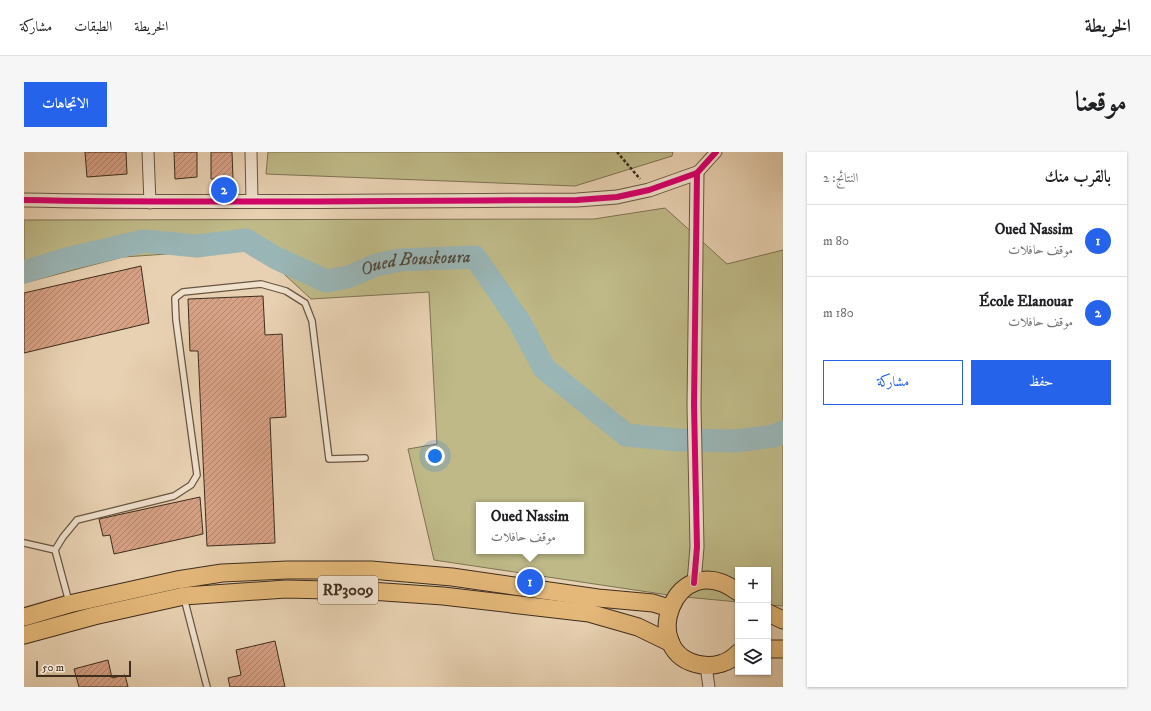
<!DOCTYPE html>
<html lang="ar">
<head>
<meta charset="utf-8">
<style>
  :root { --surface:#fff; --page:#f6f6f6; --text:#202124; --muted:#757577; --line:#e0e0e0; --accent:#2563eb }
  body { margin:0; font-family:"IM FELL DW Pica",Amiri,serif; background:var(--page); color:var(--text); direction:rtl }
  .controls { position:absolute; right:12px; bottom:12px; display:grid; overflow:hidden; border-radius:0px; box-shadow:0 1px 3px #0004 }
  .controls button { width:36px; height:36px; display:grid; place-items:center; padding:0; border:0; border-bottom:1px solid var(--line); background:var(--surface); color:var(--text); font:20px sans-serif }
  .scale { position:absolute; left:12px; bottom:10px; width:95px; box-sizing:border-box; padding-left:4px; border:2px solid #3e2d1d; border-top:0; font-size:11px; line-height:14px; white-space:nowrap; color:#3e2d1d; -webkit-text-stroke:3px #f0e1cd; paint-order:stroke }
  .you { position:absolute; left:411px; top:304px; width:14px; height:14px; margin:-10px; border:3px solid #fff; border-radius:50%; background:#1a73e8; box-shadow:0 0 0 6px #1a73e833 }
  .badge { display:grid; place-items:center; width:26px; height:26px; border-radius:50%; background:var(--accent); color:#fff; font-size:13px; font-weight:700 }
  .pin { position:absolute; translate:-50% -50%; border:2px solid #fff; box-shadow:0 1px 4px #0006 }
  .popup { position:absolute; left:452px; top:350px; width:108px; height:52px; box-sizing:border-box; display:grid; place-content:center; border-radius:0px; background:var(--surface); filter:drop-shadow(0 1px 3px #0005); font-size:13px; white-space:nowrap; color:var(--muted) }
  .popup b { font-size:15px; color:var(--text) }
  .popup::after { content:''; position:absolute; left:50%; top:100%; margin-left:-8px; border:8px solid transparent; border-top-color:var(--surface) }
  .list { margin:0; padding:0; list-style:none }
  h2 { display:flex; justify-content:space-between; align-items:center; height:52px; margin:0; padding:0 16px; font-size:17px }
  h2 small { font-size:13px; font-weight:400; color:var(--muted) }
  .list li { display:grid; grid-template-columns:26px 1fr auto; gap:12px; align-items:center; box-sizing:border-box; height:72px; padding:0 16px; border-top:1px solid var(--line) }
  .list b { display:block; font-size:15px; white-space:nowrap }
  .list p { margin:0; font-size:13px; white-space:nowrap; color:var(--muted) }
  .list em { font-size:13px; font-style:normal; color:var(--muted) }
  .actions { display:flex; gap:8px; padding:12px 16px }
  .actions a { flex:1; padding:9px 0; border:1px solid var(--accent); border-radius:0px; text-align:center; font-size:14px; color:var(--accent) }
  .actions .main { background:var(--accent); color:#fff }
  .icon { flex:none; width:22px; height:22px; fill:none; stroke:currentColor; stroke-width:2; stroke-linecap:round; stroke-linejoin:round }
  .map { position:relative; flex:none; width:759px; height:535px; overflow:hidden; direction:ltr; border-radius:0px }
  header { display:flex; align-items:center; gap:24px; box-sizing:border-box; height:56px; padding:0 20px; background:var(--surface); border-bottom:1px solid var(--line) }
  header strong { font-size:19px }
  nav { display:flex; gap:22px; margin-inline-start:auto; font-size:14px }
  .intro { display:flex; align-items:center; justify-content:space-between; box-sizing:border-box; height:96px; padding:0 24px }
  h1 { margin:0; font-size:28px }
  .button { padding:10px 18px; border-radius:0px; background:var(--accent); color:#fff; font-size:14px; font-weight:700 }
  main { display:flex; gap:24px; padding:0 24px }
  aside { flex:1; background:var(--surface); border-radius:0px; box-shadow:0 1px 3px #0004 }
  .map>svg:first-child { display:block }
  .grass { fill:#beb987; stroke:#7e7352; fill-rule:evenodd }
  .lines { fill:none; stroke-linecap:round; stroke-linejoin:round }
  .river { stroke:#99b5b5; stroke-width:23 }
  .building { fill:url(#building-hatch); stroke:#3e2d1d }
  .service-casing { stroke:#685642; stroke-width:8 }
  .minor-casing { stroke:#685642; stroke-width:13 }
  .tertiary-casing { stroke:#685642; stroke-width:15 }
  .primary-casing { stroke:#3e2d1d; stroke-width:19 }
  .path { stroke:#3e2d1d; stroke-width:2.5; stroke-dasharray:3 2; stroke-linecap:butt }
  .service { stroke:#f0e1cd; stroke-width:5.5 }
  .minor { stroke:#f0e1cd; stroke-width:11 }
  .tertiary { stroke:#f0e1cd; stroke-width:13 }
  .primary { stroke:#e4b879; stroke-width:17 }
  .cycleway-casing { stroke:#f0e1cd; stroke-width:8 }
  .cycleway { stroke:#d6006c; stroke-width:6 }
  .labels { text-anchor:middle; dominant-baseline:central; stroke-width:3; stroke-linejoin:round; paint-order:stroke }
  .shield { fill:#f0e1cd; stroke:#736352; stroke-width:1 }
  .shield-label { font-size:16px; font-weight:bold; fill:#3e2d1d }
  .water-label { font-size:18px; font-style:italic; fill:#50483b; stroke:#f0e1cd }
</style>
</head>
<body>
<header>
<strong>الخريطة</strong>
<nav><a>الخريطة</a><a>الطبقات</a><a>مشاركة</a></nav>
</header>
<div class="intro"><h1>موقعنا</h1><a class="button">الاتجاهات</a></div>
<main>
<aside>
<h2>بالقرب منك<small>النتائج: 2</small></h2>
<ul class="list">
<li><span class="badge">1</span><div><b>Oued Nassim</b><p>موقف حافلات</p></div><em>80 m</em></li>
<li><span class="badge">2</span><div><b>École Elanouar</b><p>موقف حافلات</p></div><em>180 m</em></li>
</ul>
<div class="actions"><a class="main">حفظ</a><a>مشاركة</a></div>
</aside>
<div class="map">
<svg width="759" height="535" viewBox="0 0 759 535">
  <defs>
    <pattern id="building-hatch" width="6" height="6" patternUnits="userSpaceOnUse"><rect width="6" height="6" fill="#d7a185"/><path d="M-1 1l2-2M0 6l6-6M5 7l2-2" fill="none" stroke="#b0846c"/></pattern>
  </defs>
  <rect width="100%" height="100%" fill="#e8d1b2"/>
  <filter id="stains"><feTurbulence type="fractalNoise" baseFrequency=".005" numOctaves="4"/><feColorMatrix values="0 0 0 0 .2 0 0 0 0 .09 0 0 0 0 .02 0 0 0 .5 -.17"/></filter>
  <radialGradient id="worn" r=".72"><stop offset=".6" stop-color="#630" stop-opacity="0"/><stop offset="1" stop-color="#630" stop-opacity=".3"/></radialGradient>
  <g class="grass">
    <path d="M244 0H649L648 4 551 34 242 22Z"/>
    <path d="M641 56 703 112 759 98V454L744 453V418H714V450L651 444 410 408 384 297 413 292 405 140 287 147 232 96 99 105 0 131V68L570 67ZM455 353H557V399H455Z"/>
  </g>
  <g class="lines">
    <path class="river" id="s1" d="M0 120 42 107 120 89 173 94 222 88 252 106 302 129 324 125 352 113 376 108 451 105 495 169 520 216 602 283 654 288 711 289 750 284 759 280"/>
  </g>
  <g class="building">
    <path d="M61 0H102L103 22 63 25Z"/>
    <path d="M150 0H173V25L151 27Z"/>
    <path d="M187 0H208L209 27H187Z"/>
    <path d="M117 114 125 171 0 201V141Z"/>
    <path d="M239 144 241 183 258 182 262 265 246 266 251 391 183 394 174 199H166L164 147Z"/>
    <path d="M176 345 179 382 90 402 86 383 79 384 75 367Z"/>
    <path d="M251 489 261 535H206L204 526 217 523 212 498Z"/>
    <path d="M84 508 88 526 101 523 104 535H55L50 517Z"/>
  </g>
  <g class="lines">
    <defs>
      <g id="service">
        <path d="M0 391 31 398"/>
        <path d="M160 446 183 535"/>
        <path d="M45 450 31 398 39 385 53 368 150 344 167 333 173 323 152 168 151 146 159 140 237 132 262 139 281 151 288 169 305 307 341 306"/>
      </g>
      <g id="minor">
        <path d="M124 0 126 51"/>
        <path d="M227 0 228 48"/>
        <path d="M673 21 692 0"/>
        <path d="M682 514 685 535"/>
      </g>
      <path id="tertiary" d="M0 48C184 52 369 48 553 48L593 45 625 38 673 21 670 253 673 395 670 431"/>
      <g id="primary">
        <path d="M714 440C651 392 611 503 678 513 690 515 705 511 714 501"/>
        <path d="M744 461 759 468"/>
        <path d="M0 465 45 452 153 428 198 421 263 418H347L428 425 574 446 629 451 645 456"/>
        <path d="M0 483 70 464 160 444 262 437 346 439 419 444 565 461 614 475 647 491"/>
        <path d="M744 497H759"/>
      </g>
    </defs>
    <use href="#service" class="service-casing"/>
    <use href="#minor" class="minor-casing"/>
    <use href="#tertiary" class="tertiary-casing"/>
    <use href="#primary" class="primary-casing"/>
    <path class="path" d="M593 0 616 27"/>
    <use href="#service" class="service"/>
    <use href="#minor" class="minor"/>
    <use href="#tertiary" class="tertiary"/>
    <use href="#primary" class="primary"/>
    <defs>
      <g id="cycleway">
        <path d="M0 48C184 52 369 48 553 48L593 45 625 38 673 21 692 0"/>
        <path d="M670 431 673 395 670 253 673 21"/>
      </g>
    </defs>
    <use href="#cycleway" class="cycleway-casing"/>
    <use href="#cycleway" class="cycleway"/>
  </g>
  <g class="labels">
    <rect class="shield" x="294" y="424" width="60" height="28" rx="3"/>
    <g class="shield-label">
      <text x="324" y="438">RP3009</text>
    </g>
    <g class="water-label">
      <text stroke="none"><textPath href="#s1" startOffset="409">Oued Bouskoura</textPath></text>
    </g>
  </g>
  <rect width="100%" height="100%" filter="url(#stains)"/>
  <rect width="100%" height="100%" fill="url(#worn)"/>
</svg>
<div class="controls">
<button>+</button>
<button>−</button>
<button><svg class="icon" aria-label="layers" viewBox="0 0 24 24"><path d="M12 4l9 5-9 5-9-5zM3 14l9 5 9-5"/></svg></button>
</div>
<div class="scale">50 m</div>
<div class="you"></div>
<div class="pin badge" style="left:506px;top:430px">1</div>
<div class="popup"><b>Oued Nassim</b>موقف حافلات</div>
<div class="pin badge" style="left:200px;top:38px">2</div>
</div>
</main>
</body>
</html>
